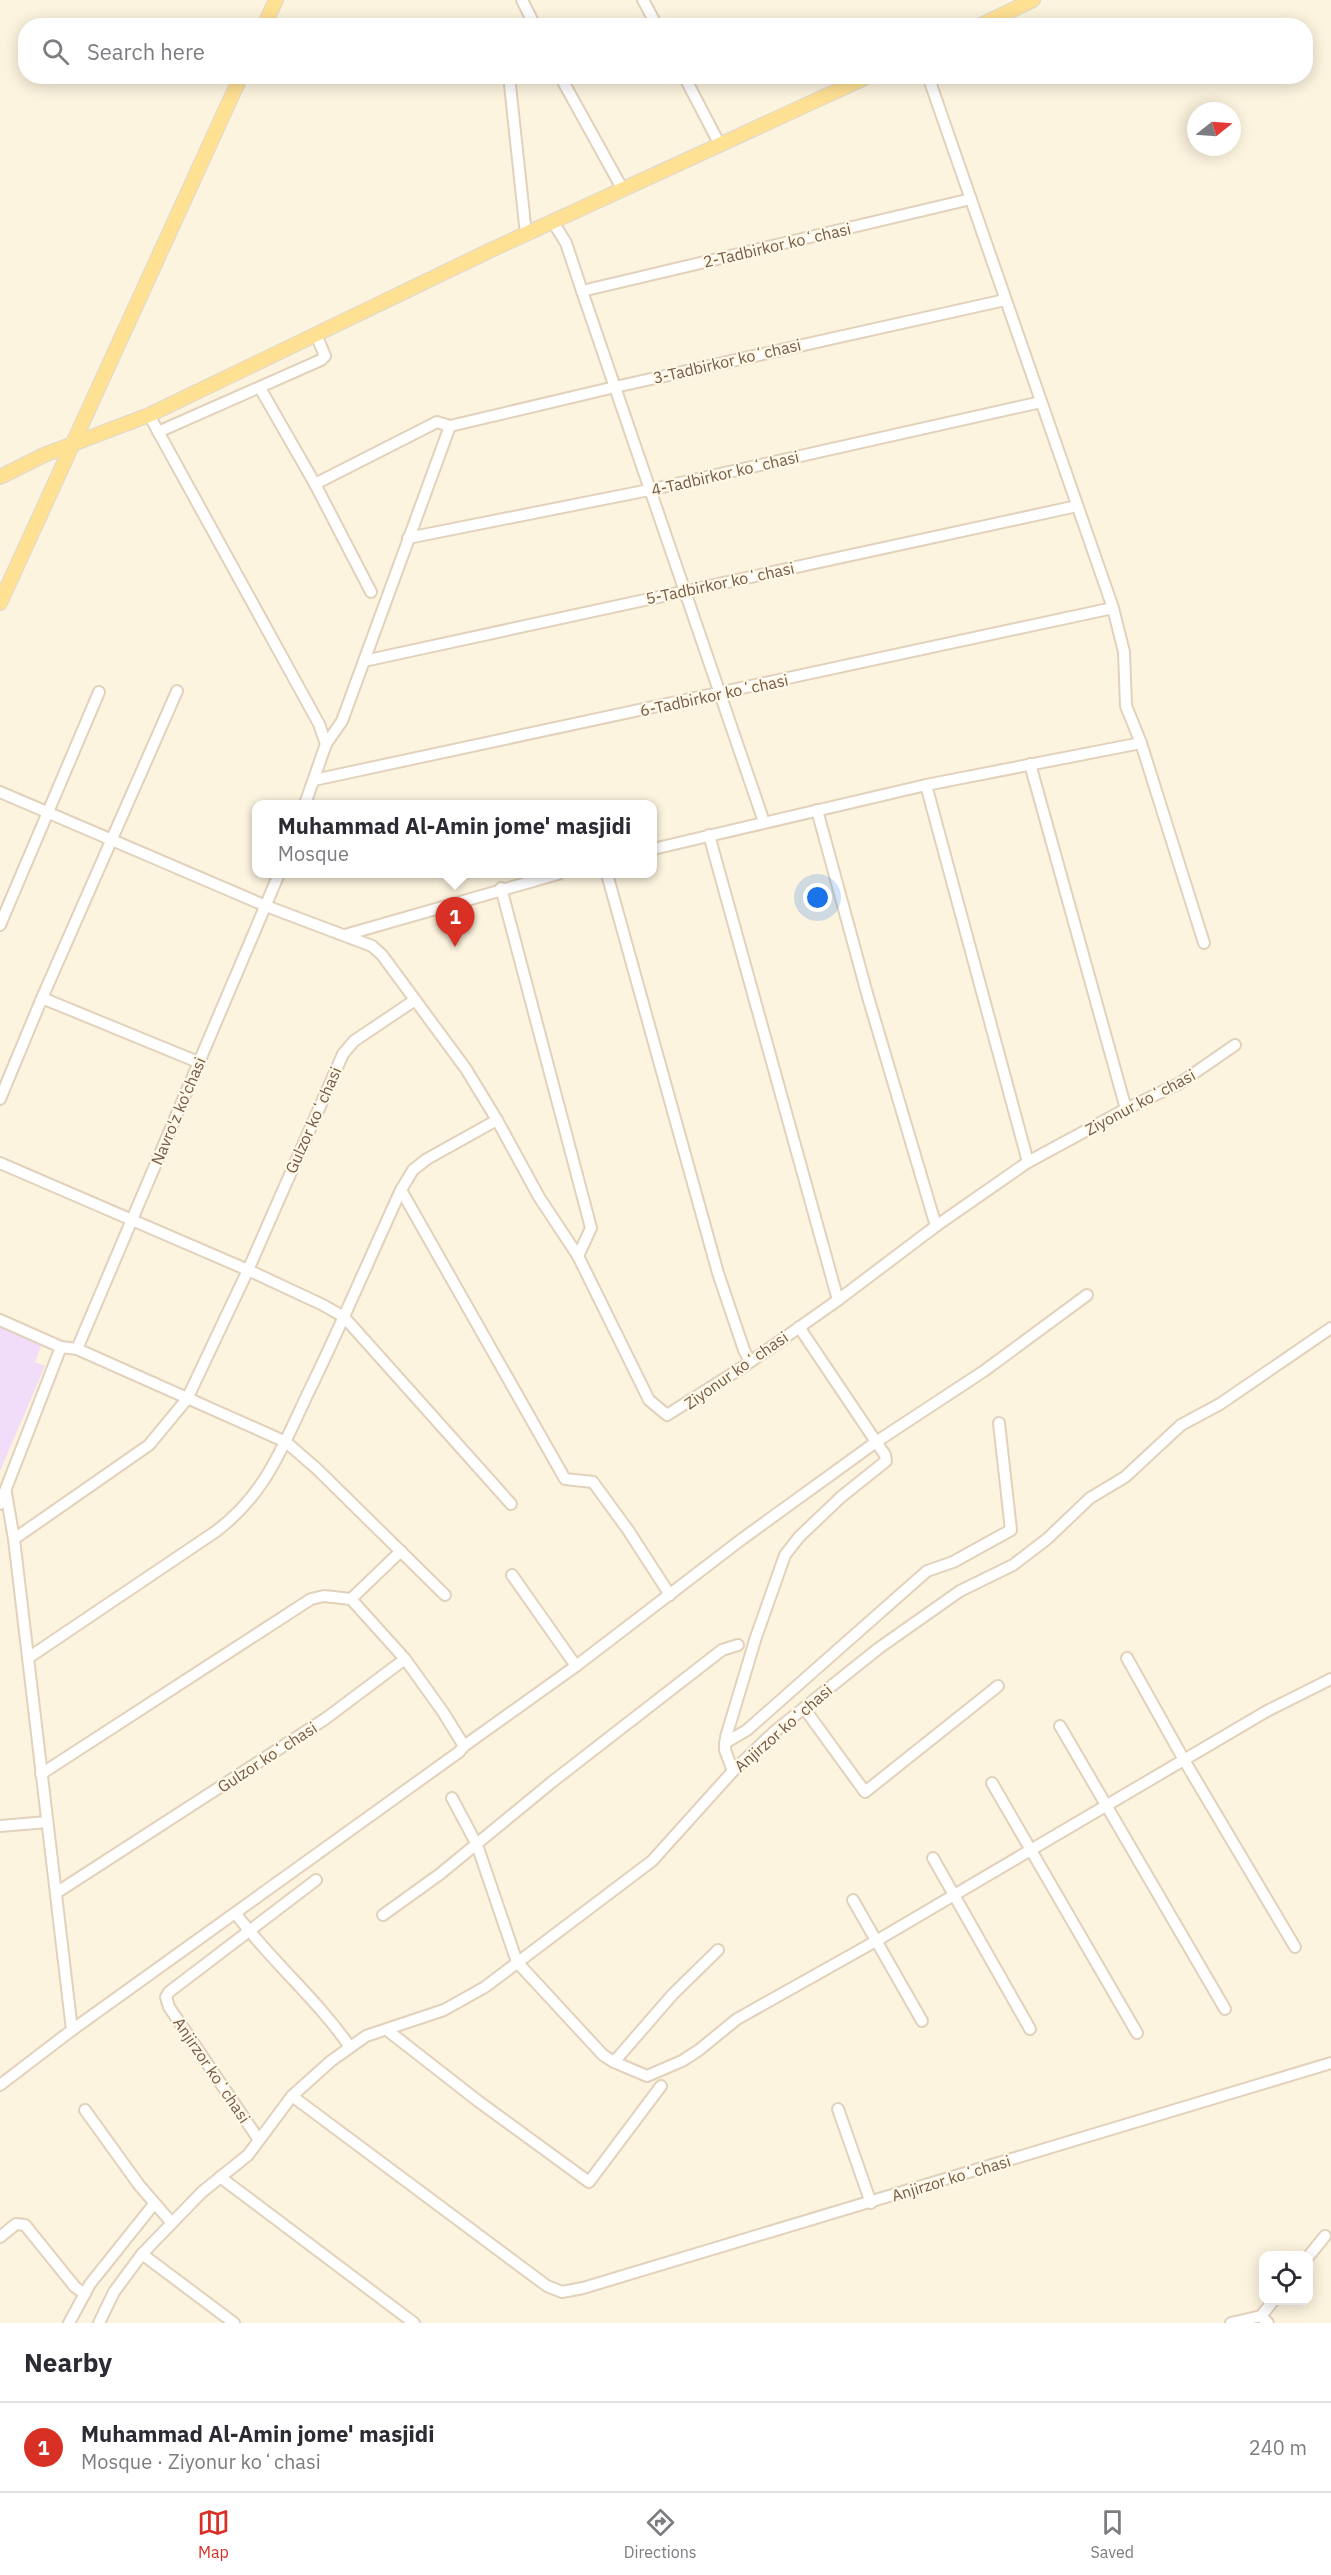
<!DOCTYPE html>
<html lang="en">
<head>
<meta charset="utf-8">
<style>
  :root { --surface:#fff; --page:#f7f7f7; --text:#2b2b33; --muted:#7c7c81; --line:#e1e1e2; --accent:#d93025 }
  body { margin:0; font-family:"IBM Plex Sans",sans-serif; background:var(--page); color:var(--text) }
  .controls { position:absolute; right:18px; bottom:18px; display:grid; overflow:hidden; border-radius:12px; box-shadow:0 3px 15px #0003 }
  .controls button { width:54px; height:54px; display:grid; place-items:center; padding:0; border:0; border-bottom:2px solid var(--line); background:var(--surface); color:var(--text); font:30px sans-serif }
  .compass { position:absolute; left:1187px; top:102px; width:54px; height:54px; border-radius:50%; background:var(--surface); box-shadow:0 3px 15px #0003; rotate:73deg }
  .you { position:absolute; left:818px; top:898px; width:21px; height:21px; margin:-15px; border:4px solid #fff; border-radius:50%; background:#1a73e8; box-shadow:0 0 0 9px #1a73e833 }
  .badge { display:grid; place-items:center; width:39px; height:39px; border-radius:50%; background:var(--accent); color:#fff; font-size:20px; font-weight:700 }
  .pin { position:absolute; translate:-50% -50px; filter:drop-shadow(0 2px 3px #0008) }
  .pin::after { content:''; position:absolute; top:32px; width:21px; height:18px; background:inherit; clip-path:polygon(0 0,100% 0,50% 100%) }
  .popup { position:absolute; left:252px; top:800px; width:405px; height:78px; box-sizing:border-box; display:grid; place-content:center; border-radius:12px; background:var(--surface); filter:drop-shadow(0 2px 4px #0005); font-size:20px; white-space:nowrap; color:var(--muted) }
  .popup b { font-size:22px; color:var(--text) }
  .popup::after { content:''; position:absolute; left:50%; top:100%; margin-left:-12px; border:12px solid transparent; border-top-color:var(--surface) }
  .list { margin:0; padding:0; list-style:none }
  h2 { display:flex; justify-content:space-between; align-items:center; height:78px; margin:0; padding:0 24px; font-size:26px }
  h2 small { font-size:20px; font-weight:400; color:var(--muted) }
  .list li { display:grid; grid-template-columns:39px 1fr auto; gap:18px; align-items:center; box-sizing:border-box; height:90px; padding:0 24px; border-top:2px solid var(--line) }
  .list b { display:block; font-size:22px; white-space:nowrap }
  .list p { margin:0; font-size:20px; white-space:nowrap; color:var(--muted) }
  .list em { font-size:20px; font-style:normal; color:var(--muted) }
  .icon { flex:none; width:33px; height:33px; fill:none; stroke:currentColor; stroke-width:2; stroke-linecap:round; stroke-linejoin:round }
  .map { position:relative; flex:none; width:1331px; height:2323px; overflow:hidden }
  .search { position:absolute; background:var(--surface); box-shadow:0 3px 15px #0003; left:18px; right:18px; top:18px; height:66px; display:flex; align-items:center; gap:15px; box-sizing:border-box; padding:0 21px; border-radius:24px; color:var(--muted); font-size:22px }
  .sheet { height:168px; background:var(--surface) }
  nav { display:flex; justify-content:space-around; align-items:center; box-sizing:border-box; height:84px; border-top:2px solid var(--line); background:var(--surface); font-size:16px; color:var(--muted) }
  nav a { display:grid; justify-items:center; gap:3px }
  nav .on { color:var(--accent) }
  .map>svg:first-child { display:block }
  .education { fill:#f1dcf9 }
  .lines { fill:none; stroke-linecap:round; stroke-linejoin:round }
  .minor-casing { stroke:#e2d1bb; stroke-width:14 }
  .major-casing { stroke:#ded8d3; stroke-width:16 }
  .minor { stroke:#fff; stroke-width:10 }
  .major { stroke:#ffe194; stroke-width:14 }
  .labels { text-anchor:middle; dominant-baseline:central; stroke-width:4.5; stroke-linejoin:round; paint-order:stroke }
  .street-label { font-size:16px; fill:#755b46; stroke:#fff8e6 }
</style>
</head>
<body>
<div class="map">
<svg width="1331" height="2323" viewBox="0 0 1331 2323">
  <rect width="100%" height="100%" fill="#fdf4df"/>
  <path class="education" d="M0 1324 43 1341 35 1362 45 1366 0 1471Z"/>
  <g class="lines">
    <defs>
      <g id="minor">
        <path d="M522 0 535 26"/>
        <path d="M643 0 657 26"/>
        <path d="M509 76 526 234"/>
        <path d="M560 76 623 190"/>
        <path d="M684 76 720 145"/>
        <path d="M928 76 1113 608 1124 652 1126 706 1141 743 1204 943"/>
        <path d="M553 222 566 243 582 291 764 822"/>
        <path d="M582 291 971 199"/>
        <path d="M260 388 315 484 371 592"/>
        <path d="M149 415 319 724 326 744"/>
        <path d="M158 432 321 360 325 356 316 334"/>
        <path d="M315 484 437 422 450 426 615 387 1005 300"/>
        <path d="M408 538 649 490 1041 402"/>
        <path d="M364 661 1077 506"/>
        <path d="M1030 764 1126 1109"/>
        <path d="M314 780 1113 608"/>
        <path d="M926 785 1028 1162"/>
        <path d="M0 792 266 906 372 946 382 955 466 1069 497 1120 539 1197 578 1256 649 1400 667 1415 743 1367 838 1300 936 1226 1028 1162 1126 1109 1180 1083 1235 1045"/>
        <path d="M305 804 326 744 342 721 450 426"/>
        <path d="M817 810 868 997 936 1226"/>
        <path d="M709 835 838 1300"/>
        <path d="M653 849 926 785 1141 743"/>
        <path d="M607 874 718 1273 744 1350 750 1361"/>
        <path d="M501 888 591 1228 578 1256"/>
        <path d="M0 925 99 692"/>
        <path d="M345 935 558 874"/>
        <path d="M42 998 198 1062"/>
        <path d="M0 1099 42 998 177 691"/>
        <path d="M0 1163 248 1270 323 1305 344 1317 511 1504"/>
        <path d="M401 1190 565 1479 593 1482 628 1530 670 1595"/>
        <path d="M0 1320 61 1347 77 1349 286 1442 317 1469 445 1595"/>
        <path d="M77 1349 279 874"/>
        <path d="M0 1504 61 1347"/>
        <path d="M14 1539 149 1445 187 1399 248 1270 343 1054 354 1041 415 1000"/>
        <path d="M512 1575 576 1666"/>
        <path d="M28 1658 215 1532C268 1493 284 1442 312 1385 343 1321 371 1255 401 1190L413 1170 427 1159 497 1120"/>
        <path d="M1127 1658 1184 1760 1295 1947"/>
        <path d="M405 1659 443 1712 464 1746 576 1666 742 1539 876 1442 984 1371 1087 1295"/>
        <path d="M804 1708 865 1792 998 1686"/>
        <path d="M1060 1726 1225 2009"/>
        <path d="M725 1743 747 1730 927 1571 953 1562 1011 1530 999 1423"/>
        <path d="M733 1771 725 1750 726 1737 756 1637 785 1555 799 1537 841 1497 886 1461 885 1455 799 1327"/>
        <path d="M41 1774 311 1599 324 1596 351 1599 401 1551"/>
        <path d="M992 1783 1137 2033"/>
        <path d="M452 1798 477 1845 517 1962 603 2055 614 2062 673 1994 718 1950"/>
        <path d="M0 1826 47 1822"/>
        <path d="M933 1858 1030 2029"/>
        <path d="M56 1893 325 1719 405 1659 351 1599"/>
        <path d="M853 1900 922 2021"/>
        <path d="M236 1914C271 1961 317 1999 350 2047"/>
        <path d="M383 1915 440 1874 552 1782 722 1650 738 1645"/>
        <path d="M72 2030 459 1752 464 1746"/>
        <path d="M387 2030 478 2101 589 2182 661 2086"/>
        <path d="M614 2062 647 2076 682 2061 699 2050 737 2019 876 1941 1267 1711 1331 1679"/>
        <path d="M0 2085 72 2030 14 1539 6 1493"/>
        <path d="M292 2096 547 2286 562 2292 583 2288 1331 2063"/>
        <path d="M838 2109 871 2203"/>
        <path d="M85 2110 139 2185 171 2222"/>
        <path d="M259 2140 169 2007 166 1997 169 1992 316 1880"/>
        <path d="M220 2177 414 2323"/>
        <path d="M0 2237 16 2224 25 2225 75 2287 85 2294"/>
        <path d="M142 2254 234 2323"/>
        <path d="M1308 2257 1325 2236"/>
        <path d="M1261 2316 1274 2300"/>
        <path d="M69 2323 90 2284 154 2204"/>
        <path d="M99 2323 114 2292 142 2254 202 2192 248 2155 292 2096 331 2061 366 2036 444 2010 485 1987 652 1861 733 1771 774 1732 879 1648 960 1591 1013 1565 1047 1539 1090 1498 1125 1477 1181 1425 1220 1404 1331 1328"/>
        <path d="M1231 2323 1261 2316 1268 2323"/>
      </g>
      <g id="major">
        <path d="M264 26 276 0"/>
        <path d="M979 26 1033 0"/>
        <path d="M0 477 44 455 149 415 491 250 869 76"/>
        <path d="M0 603 241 76"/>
      </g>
    </defs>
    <use href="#minor" class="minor-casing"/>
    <use href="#major" class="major-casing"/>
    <use href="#minor" class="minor"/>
    <use href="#major" class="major"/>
  </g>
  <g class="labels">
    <g class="street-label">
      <text transform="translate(777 245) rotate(-13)">2-Tadbirkor koʻchasi</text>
      <text transform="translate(727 361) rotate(-13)">3-Tadbirkor koʻchasi</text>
      <text transform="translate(725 473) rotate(-13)">4-Tadbirkor koʻchasi</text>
      <text transform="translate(720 583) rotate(-12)">5-Tadbirkor koʻchasi</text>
      <text transform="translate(714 695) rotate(-12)">6-Tadbirkor koʻchasi</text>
      <text transform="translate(1140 1102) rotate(-28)">Ziyonur koʻchasi</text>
      <text transform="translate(178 1111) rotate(-67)">Navro'z ko'chasi</text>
      <text transform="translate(313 1120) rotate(-66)">Gulzor koʻchasi</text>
      <text transform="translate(736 1370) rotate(-35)">Ziyonur koʻchasi</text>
      <text transform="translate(783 1728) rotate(-41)">Anjirzor koʻchasi</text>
      <text transform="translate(267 1757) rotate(-33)">Gulzor koʻchasi</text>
      <text transform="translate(212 2070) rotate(56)">Anjirzor koʻchasi</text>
      <text transform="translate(951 2178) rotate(-17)">Anjirzor koʻchasi</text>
    </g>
  </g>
</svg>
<div class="controls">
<button><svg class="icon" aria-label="locate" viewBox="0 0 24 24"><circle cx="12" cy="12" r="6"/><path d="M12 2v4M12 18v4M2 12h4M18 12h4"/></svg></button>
</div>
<svg class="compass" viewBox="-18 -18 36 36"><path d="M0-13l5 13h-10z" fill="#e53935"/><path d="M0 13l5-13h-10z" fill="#7c7c81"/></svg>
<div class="you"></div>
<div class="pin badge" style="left:455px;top:947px">1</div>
<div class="popup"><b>Muhammad Al-Amin jome' masjidi</b>Mosque</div>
<div class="search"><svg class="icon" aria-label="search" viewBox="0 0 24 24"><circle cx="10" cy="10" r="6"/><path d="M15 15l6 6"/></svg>Search here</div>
</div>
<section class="sheet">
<h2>Nearby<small></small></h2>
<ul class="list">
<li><span class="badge">1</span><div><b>Muhammad Al-Amin jome' masjidi</b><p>Mosque · Ziyonur koʻchasi</p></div><em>240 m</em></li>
</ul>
</section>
<nav>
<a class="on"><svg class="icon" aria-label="map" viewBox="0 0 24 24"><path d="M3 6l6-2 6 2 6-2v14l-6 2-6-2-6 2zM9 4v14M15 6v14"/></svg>Map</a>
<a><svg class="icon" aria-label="directions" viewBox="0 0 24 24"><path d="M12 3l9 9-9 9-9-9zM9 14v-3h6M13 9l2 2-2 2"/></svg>Directions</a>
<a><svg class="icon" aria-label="saved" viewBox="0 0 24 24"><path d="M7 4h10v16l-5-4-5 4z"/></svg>Saved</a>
</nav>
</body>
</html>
